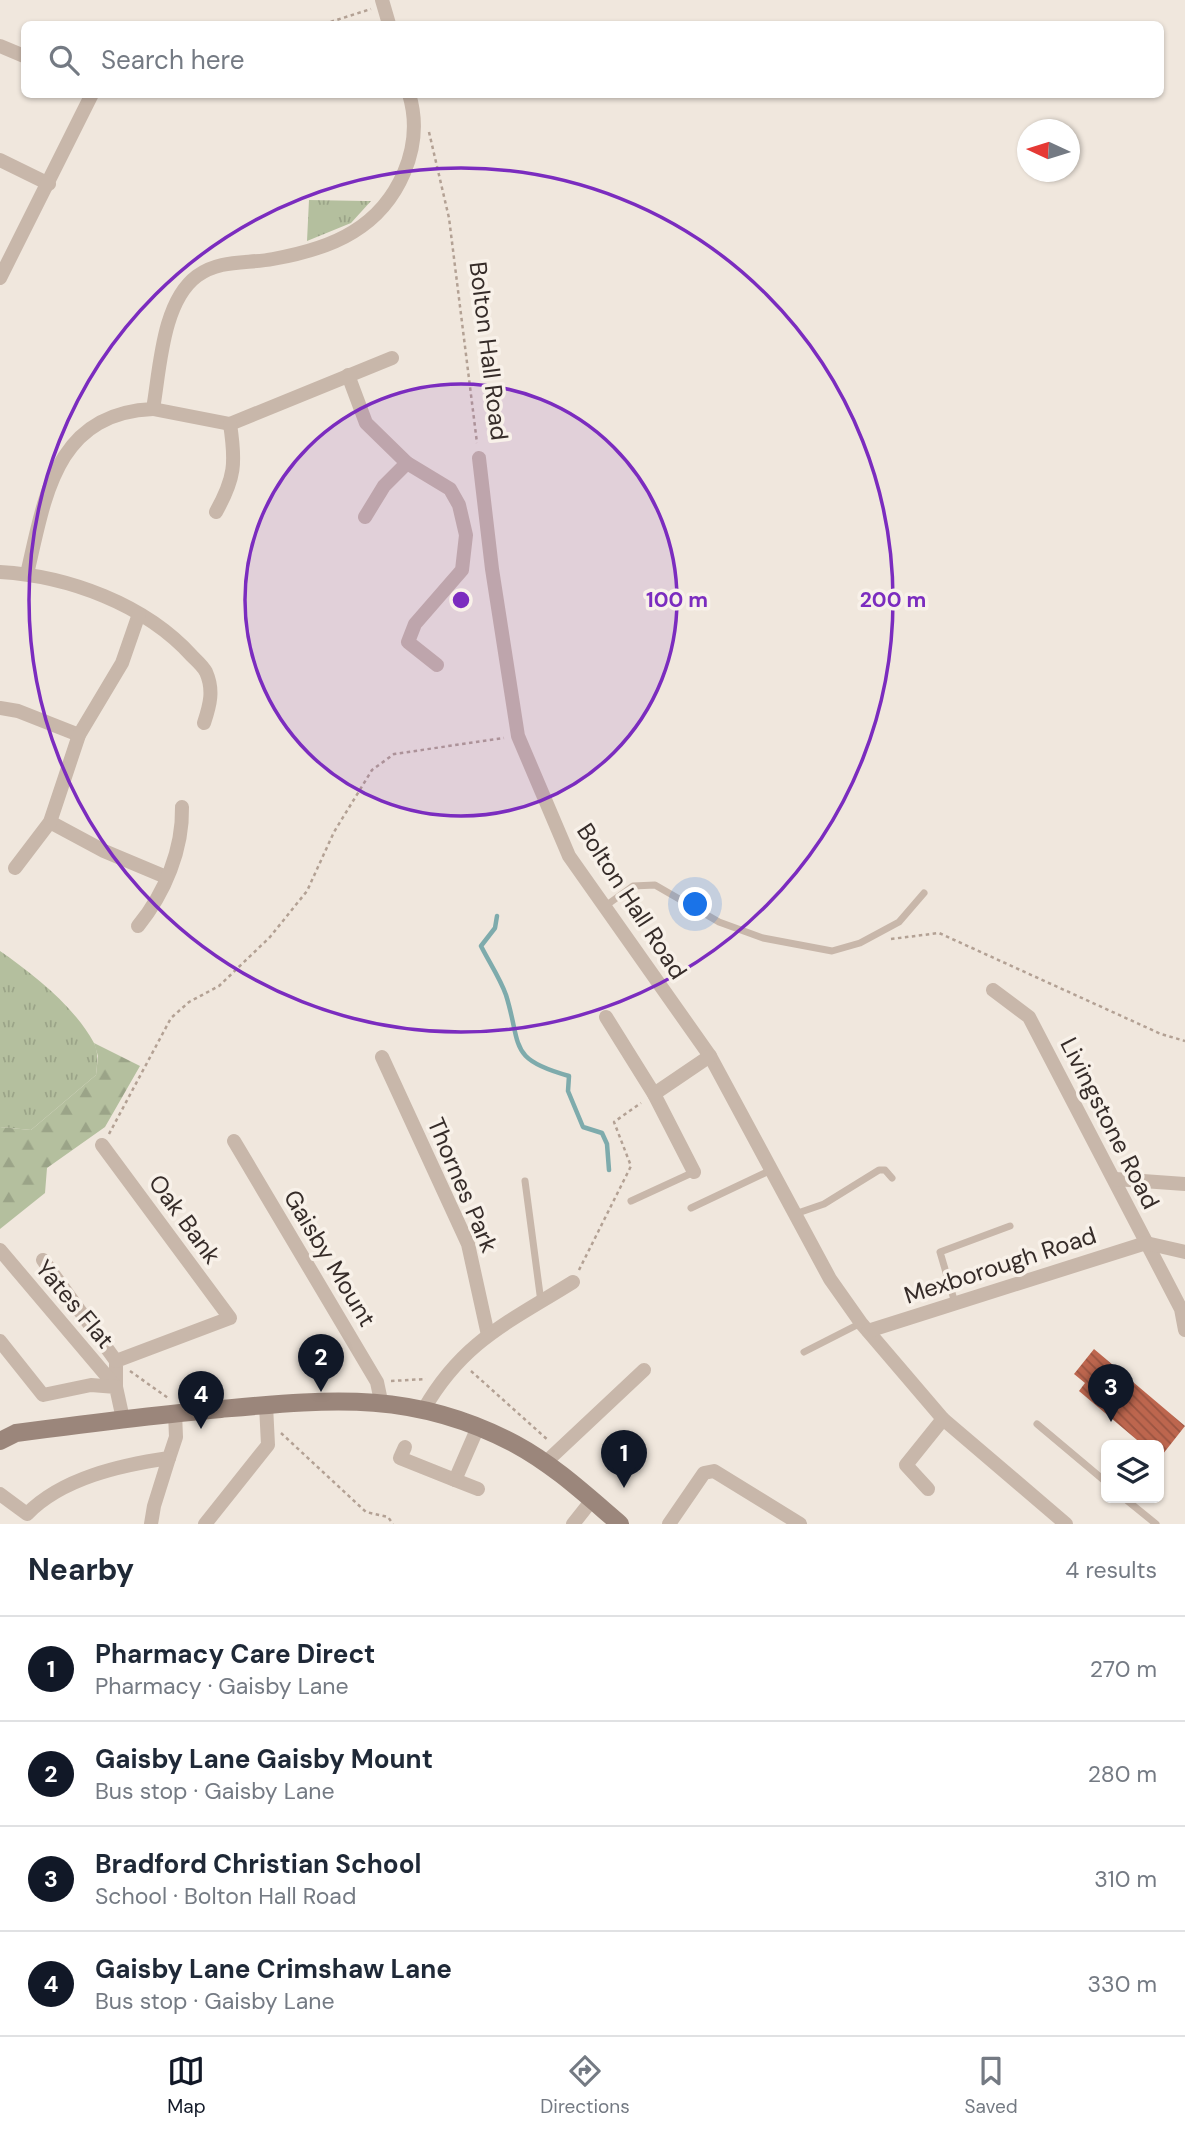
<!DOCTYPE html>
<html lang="en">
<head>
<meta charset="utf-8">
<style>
  :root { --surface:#fff; --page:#f2f2f3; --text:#1f2937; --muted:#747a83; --line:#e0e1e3; --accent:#111827 }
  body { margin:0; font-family:"DM Sans",sans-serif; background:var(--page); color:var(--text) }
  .controls { position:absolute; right:21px; bottom:21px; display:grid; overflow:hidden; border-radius:10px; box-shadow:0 2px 5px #0004 }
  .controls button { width:63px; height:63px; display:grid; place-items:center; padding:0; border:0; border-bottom:2px solid var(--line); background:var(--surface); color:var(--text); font:35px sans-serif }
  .compass { position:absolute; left:1017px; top:119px; width:63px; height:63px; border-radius:50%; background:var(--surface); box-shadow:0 2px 5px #0004; rotate:274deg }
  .you { position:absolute; left:696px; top:905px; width:24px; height:24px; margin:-18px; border:5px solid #fff; border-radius:50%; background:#1a73e8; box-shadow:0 0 0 10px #1a73e833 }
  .badge { display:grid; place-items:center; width:46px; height:46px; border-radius:50%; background:var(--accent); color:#fff; font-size:23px; font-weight:700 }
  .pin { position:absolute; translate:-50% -58px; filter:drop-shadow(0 2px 4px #0008) }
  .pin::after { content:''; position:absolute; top:37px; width:24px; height:21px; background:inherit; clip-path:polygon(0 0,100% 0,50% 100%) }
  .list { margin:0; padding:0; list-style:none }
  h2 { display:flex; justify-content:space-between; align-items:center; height:91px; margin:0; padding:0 28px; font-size:30px }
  h2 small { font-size:23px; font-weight:400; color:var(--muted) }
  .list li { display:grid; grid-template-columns:46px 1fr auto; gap:21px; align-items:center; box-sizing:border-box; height:105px; padding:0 28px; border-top:2px solid var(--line) }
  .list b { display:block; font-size:26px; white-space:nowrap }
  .list p { margin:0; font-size:23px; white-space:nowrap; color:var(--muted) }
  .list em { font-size:23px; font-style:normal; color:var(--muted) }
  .icon { flex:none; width:38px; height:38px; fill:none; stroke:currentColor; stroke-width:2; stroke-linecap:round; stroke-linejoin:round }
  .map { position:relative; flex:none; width:1185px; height:1524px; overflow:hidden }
  .search { position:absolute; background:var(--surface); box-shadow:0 2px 5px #0004; left:21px; right:21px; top:21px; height:77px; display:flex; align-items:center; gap:18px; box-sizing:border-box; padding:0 24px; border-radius:10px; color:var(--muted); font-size:26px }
  .sheet { height:511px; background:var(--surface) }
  nav { display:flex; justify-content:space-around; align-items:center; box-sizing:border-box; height:98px; border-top:2px solid var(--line); background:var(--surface); font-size:19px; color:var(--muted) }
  nav a { display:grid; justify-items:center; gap:4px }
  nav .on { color:var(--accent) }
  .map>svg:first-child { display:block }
  .grass { fill:url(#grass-tufts) }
  .forest { fill:url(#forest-firs) }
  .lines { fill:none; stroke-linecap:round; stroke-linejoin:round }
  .stream { stroke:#7eabac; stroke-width:4.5 }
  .building { fill:url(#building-back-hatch) }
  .path { stroke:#b3a194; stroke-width:2.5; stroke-dasharray:3.5 3.5; stroke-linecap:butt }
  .lane { stroke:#c8b7aa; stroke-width:7 }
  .street { stroke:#c8b7aa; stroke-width:14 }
  .secondary { stroke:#9b867b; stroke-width:18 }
  .ring { fill:none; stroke:#7b2cbf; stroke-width:3.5 }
  .labels { text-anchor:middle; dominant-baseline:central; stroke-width:7; stroke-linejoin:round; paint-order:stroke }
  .street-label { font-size:24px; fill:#362c29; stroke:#f8f1e9 }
  .centre { fill:#7b2cbf; stroke:#f8f1e9; stroke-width:3.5 }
  .ring-label { font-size:21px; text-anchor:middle; font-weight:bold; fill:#7b2cbf; stroke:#f8f1e9; stroke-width:7; stroke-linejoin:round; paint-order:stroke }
</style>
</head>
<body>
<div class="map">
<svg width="1185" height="1524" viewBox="0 0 1185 1524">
  <defs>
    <pattern id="grass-tufts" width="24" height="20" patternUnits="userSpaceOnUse" patternTransform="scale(1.75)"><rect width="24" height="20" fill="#b4bf9e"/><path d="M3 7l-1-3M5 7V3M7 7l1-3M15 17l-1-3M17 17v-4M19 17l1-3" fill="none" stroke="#9ba488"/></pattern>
    <pattern id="forest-firs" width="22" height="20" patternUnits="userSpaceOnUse" patternTransform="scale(1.75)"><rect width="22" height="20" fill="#b4bf9e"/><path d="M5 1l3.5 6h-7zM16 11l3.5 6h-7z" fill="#9ba488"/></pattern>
    <pattern id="building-back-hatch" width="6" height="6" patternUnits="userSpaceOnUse" patternTransform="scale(1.75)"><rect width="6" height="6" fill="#bd664e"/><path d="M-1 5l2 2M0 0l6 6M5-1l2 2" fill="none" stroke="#9a5441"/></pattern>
  </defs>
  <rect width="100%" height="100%" fill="#f0e7dd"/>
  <g class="grass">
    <path d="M309 200 366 201H371L351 223 307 241Z"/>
    <path d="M0 951C33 974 74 1006 94 1043 99 1053 97 1064 96 1075L31 1130 0 1127Z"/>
  </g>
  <path class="forest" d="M94 1043 140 1066 105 1127 47 1168 45 1193 0 1229V1127L31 1130 96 1075 98 1056Z"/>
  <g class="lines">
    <path class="stream" d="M497 916 495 928 481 946C489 962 500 978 506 995 522 1046 507 1059 569 1076L568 1091 583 1127 602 1133 607 1144 609 1170"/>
  </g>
  <path class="building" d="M1094 1349 1185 1426 1159 1459V1445H1143L1079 1391 1085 1383 1074 1374Z"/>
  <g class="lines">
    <g class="path">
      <path d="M324 24 371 9"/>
      <path d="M429 132 449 218 477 443"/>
      <path d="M891 939 939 933 1161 1034 1185 1041"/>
      <path d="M109 1134 171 1018 189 1002 219 986 270 937 307 891 334 832 372 770 394 754 504 738"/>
      <path d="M579 1270 631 1166 614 1122 641 1103"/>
      <path d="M130 1371 168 1398"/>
      <path d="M471 1371 549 1441"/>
      <path d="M391 1381 426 1379"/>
      <path d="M281 1433 366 1512 388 1517 393 1524"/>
    </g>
    <g class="lane">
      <path d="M604 907 633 886 655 885 719 922 763 938 832 951 860 943 899 922 924 893"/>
      <path d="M525 1181 541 1302"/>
      <path d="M631 1201 694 1172"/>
      <path d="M691 1208 769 1171"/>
      <path d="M795 1214 824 1204 879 1170H885L892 1178"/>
      <path d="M955 1303 940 1252 1010 1226"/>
      <path d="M804 1352 861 1323"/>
      <path d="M1037 1424 1106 1482"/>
      <path d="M1124 1498 1156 1524"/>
    </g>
    <g class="street">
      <path d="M382 0 389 24"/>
      <path d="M0 46 24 56"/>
      <path d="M0 160 49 184"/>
      <path d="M0 278 92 94"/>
      <path d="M348 375 366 423 407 463 450 489 459 505 466 535 462 570 415 624 408 642 437 665"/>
      <path d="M153 409 230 424 392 358"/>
      <path d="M479 458 492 569 518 736 569 856 710 1056 830 1279 861 1323 943 1419 1066 1524"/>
      <path d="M216 512C235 478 236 463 230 424"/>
      <path d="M365 517 384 486 407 463"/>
      <path d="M0 572C68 576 145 604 192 656 196 660 203 666 206 672 214 690 210 705 204 723"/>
      <path d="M27 574C45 497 55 413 153 409 160 369 162 302 197 276 220 259 247 264 273 259 301 254 329 247 353 232 399 204 425 146 409 94"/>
      <path d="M0 708 18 711 79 735"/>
      <path d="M50 822 104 851 166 877"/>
      <path d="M15 868 50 822 79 735 122 663 139 614"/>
      <path d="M138 926C165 893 183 849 182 807"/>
      <path d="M993 990 1029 1017 1181 1309 1185 1330"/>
      <path d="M606 1017 654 1094 694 1172"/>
      <path d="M382 1057 468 1244 488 1335"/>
      <path d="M654 1094 710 1056"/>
      <path d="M234 1141 377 1382 381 1401"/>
      <path d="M102 1145 230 1318 116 1361V1387"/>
      <path d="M1115 1179 1185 1184"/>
      <path d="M0 1250 116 1387"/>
      <path d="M43 1260 116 1361"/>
      <path d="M868 1331 1146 1243 1185 1252"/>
      <path d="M0 1341 43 1395 91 1385 116 1387 123 1419"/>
      <path d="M424 1409C463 1341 509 1322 573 1282"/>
      <path d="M405 1447 400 1458 455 1480 478 1427"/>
      <path d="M546 1462 644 1370"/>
      <path d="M455 1480 478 1489"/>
      <path d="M928 1489 906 1465 943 1419"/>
      <path d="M0 1494 27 1514C62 1478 121 1465 169 1458L176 1437 175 1413"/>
      <path d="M151 1524 154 1506 169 1458"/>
      <path d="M205 1524 268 1445 266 1405"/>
      <path d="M573 1524 592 1500"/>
      <path d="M669 1524 704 1473 714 1471 800 1524"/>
    </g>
    <path class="secondary" d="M0 1441 16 1433C84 1424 152 1415 221 1409 330 1399 414 1390 515 1444 554 1465 586 1495 620 1524"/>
  </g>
  <circle cx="461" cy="600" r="216" fill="#7b2cbf" fill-opacity=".12"/>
  <g class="ring">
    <circle cx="461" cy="600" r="216"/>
    <circle cx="461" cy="600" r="432"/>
  </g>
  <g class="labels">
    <g class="street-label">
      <text transform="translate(489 351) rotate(83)">Bolton Hall Road</text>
      <text transform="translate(632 901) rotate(57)">Bolton Hall Road</text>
      <text transform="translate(1110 1123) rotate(63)">Livingstone Road</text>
      <text transform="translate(463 1185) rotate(67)">Thornes Park</text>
      <text transform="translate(185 1219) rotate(54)">Oak Bank</text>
      <text transform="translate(330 1258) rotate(59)">Gaisby Mount</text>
      <text transform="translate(1000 1265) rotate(-18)">Mexborough Road</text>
      <text transform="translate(75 1304) rotate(50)">Yates Flat</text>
    </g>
  </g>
  <circle cx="461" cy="600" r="10" class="centre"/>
  <g class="ring-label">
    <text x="677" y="607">100 m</text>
    <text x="893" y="607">200 m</text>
  </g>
</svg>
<div class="controls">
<button><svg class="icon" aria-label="layers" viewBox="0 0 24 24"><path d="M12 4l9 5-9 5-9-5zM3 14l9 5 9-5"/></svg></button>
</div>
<svg class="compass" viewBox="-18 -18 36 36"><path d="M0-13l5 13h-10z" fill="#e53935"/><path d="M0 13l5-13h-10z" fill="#747a83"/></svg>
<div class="you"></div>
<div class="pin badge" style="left:624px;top:1488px">1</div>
<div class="pin badge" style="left:321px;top:1392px">2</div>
<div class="pin badge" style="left:1111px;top:1422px">3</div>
<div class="pin badge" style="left:201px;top:1429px">4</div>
<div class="search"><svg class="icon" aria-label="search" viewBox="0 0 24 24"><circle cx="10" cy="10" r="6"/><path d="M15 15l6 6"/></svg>Search here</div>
</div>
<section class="sheet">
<h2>Nearby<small>4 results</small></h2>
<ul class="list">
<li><span class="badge">1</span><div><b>Pharmacy Care Direct</b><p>Pharmacy · Gaisby Lane</p></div><em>270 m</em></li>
<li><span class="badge">2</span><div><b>Gaisby Lane Gaisby Mount</b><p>Bus stop · Gaisby Lane</p></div><em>280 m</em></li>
<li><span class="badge">3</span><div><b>Bradford Christian School</b><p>School · Bolton Hall Road</p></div><em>310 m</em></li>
<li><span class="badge">4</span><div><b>Gaisby Lane Crimshaw Lane</b><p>Bus stop · Gaisby Lane</p></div><em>330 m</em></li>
</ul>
</section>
<nav>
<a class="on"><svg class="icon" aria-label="map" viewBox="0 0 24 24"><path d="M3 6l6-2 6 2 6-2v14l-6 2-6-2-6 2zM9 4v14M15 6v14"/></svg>Map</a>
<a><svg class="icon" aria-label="directions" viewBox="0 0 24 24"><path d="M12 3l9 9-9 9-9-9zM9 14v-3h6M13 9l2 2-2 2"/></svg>Directions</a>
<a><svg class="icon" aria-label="saved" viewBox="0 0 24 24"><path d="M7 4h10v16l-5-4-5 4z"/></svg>Saved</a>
</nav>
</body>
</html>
